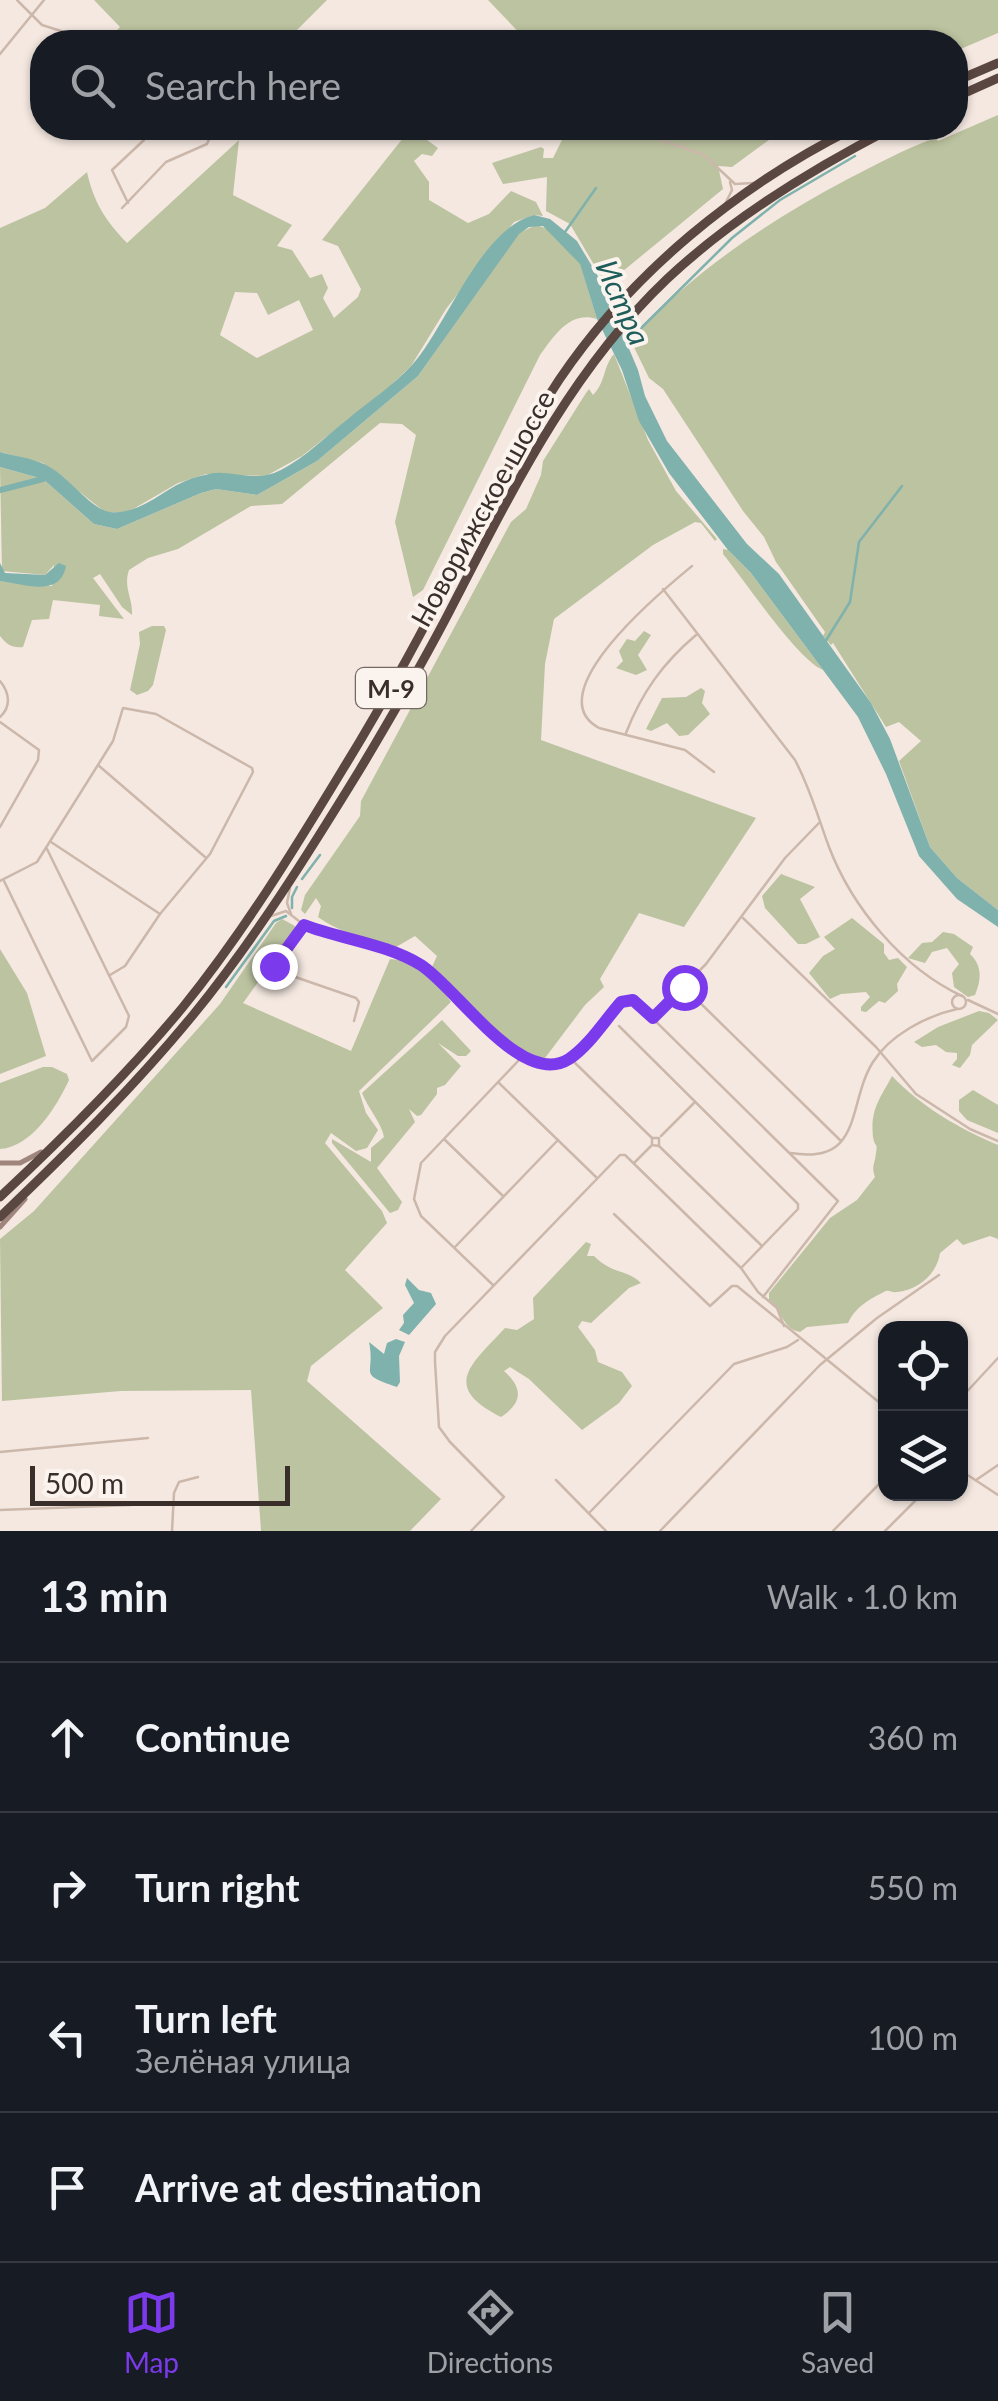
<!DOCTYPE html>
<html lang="en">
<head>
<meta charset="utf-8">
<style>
  :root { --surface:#171b24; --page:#20242c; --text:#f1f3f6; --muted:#9ea1a6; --line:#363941; --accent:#7c3aed }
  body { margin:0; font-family:Lato,sans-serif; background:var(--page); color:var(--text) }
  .controls { position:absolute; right:30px; bottom:30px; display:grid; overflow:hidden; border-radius:20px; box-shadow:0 2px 8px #0004 }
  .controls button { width:90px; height:90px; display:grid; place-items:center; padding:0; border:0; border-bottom:2px solid var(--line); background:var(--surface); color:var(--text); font:50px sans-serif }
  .scale { position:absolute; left:30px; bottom:25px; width:260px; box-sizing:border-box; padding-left:10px; border:5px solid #3a2e2b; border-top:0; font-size:28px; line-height:35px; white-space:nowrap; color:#3a2e2b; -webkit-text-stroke:8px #fbf3ed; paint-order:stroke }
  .stop { position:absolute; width:30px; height:30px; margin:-22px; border:8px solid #7c3aed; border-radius:50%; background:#fff }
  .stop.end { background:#7c3aed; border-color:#fff; box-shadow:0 2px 10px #0008 }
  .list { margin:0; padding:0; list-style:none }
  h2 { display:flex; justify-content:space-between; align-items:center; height:130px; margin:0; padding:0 40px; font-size:42px }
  h2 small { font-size:32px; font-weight:400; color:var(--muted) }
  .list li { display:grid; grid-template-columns:65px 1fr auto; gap:30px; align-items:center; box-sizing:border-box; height:150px; padding:0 40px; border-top:2px solid var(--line) }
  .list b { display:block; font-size:38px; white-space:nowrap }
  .list p { margin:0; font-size:32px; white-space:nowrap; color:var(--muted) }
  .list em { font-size:32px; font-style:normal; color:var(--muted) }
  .icon { flex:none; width:55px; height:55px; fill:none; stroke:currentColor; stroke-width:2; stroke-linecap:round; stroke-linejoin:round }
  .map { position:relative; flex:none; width:998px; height:1531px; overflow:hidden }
  .search { position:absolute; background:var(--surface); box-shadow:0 2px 8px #0004; left:30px; right:30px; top:30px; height:110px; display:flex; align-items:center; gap:25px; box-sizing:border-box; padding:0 35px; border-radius:40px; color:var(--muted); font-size:38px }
  .sheet { height:730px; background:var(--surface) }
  nav { display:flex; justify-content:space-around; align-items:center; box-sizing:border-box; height:140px; border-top:2px solid var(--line); background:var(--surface); font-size:28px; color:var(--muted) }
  nav a { display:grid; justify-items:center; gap:5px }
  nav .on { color:var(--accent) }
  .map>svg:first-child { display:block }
  .green { fill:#bcc3a0; fill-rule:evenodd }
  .water { fill:#7fb1ad }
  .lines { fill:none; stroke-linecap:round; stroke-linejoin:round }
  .stream { stroke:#7fb1ad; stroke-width:2.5 }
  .river { stroke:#7fb1ad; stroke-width:6 }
  .street { stroke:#ccb7ab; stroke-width:2.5 }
  .secondary { stroke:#a0857d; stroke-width:5 }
  .highway { stroke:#5b4742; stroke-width:9 }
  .route { stroke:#7c3aed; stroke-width:12 }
  .labels { text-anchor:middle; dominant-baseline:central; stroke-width:8; stroke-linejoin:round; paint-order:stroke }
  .shield { fill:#fbf3ed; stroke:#746965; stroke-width:2.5 }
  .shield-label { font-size:25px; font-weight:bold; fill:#3a2e2b }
  .street-label { font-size:28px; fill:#3a2e2b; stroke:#fbf3ed }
  .water-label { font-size:30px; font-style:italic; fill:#1f5d5a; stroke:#fbf3ed }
</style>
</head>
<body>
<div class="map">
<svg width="998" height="1531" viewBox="0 0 998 1531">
  <rect width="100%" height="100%" fill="#f4e8e0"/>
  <g class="green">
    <path d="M94 0H327L285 42H105L120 27Z"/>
    <path d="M488 0H998V33L956 51V42H528Z"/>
    <path d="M998 115V910L957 878 930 847 899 761 921 741 899 722 886 727 833 643 831 645 823 636 825 632 776 562 764 537 743 511 663 389 649 378 630 339C694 272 765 223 846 180 876 165 905 148 936 138L938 141Z"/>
    <path d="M411 128 438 148 432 156 422 154 414 161 429 182V200L468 223 489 214 511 191 536 202 543 216 534 215 514 222 446 309 411 366 387 389 302 456 266 476 206 474 178 483 128 512H105L43 463 0 452V228L45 208 87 172C94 203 105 220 127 243L239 140 233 195 292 225 277 246 292 250 310 278 322 274 328 288 323 298 334 318 358 297 361 289 338 246 322 240ZM235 292 257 293 268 315 299 300 313 330 257 358 220 335Z"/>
    <path d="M568 128H791L773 137 732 167 718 166 723 189 606 285 570 224 546 211 547 177 503 184 492 163 541 147 544 149 543 158H553Z"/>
    <path d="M536 225 548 229 580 263 597 319C570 310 554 336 540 355L423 590 413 597 395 522 416 435 402 424 380 423 282 504 251 506 178 549 148 558 129 570C123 588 133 598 132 615L122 607 100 574 93 578 124 619 99 616 100 605 53 600 49 619 32 620 23 647C12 648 7 645 0 636V581L52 586 54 565 45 575 2 571 0 467 43 479 94 524 117 529 201 493 216 489 257 495 317 461 418 376 519 233Z"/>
    <path d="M614 354 648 440 676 491 717 539 715 541 701 523 695 522 653 545 554 619 545 664 541 740 756 818 684 927 639 913 600 979 604 987 585 1005 545 1058C511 1060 454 992 432 967L437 956 415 936 396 947C368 938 341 934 318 917L321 906 316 898 305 914 301 910 305 895 360 816 361 801 511 522 526 509 541 475 543 461 586 393 589 389 593 395C606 382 603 366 614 354Z"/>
    <path d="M723 549 728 550 751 573 823 670C797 659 745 581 723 554Z"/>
    <path d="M152 626H164L166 630 153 685 148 691 137 695 130 690 140 644 139 632Z"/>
    <path d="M644 631 651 635 638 655 647 670 636 675 616 668 623 661 619 651 627 639 635 641Z"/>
    <path d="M701 688 705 691 702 703 710 714 688 735 679 736 667 723 651 731 646 729 662 698 686 697Z"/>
    <path d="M781 874 815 887 800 899 820 937 806 944H798L765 908 762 896Z"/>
    <path d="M852 918 884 944V953L889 960 898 958 907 967 897 984 898 991 885 1003 879 1001 866 1012 861 1011V1007L870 997 866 992 841 994 830 999 809 973 823 956 835 949 824 937Z"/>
    <path d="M282 919 295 926 296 930 243 1003 351 1051 390 959C415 960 438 981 451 1002L359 1091 366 1113 378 1130 367 1148 356 1151 331 1133 325 1143 382 1211 387 1223 345 1270 383 1308 311 1366 307 1381 441 1499 410 1531H261L251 1390 121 1391 2 1401 0 1239 34 1211 220 1004 276 923Z"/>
    <path d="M943 932 954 934 973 947 970 954C983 966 981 981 975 995L968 997 954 987 952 973 959 964 947 948 932 952 925 963 908 958 922 943 932 942Z"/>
    <path d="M0 949 27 993 46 1056 0 1074Z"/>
    <path d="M979 1011 989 1013 998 1020 972 1045 970 1055 960 1068 952 1065 957 1059V1053L946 1052 936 1045 922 1047 914 1042 938 1027Z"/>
    <path d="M442 1020 471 1051 466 1056H458L438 1043 461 1066 445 1085 437 1088V1094L421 1115 417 1116 409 1109 415 1122 377 1168 402 1202 398 1210 390 1213 332 1143V1139L371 1162V1148L384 1137C382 1124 368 1108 362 1093Z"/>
    <path d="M43 1067H52L67 1074 69 1080C57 1106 32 1147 0 1149V1083Z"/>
    <path d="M892 1076C922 1107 958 1128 998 1145V1239L990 1236 963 1245 957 1239 940 1253C937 1274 918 1290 897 1292 890 1293 889 1288 882 1293 867 1300 854 1309 848 1323L807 1327 800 1332C781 1328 783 1310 769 1300V1293L830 1218 857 1200 875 1177C871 1166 875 1164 876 1153 878 1141 875 1149 873 1137 870 1109 880 1099 892 1076Z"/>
    <path d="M973 1090 998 1105V1133L967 1120 959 1111V1100Z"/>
    <path d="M586 1242 591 1244 587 1256H594C613 1275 627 1269 641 1283L629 1288 591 1323 582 1321 578 1327 595 1350 598 1362 622 1372 632 1386 619 1403 582 1430 529 1379 510 1367 504 1371C522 1387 524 1402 501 1417 439 1386 473 1363 505 1328L517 1330 534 1319 533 1298Z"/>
  </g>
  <g class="water">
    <path d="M534 215 550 219 577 241 599 278 638 370 645 396 667 441 747 544 779 574 871 703 890 739 930 847 957 878 998 910V927L957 899 919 856 886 774 858 717 751 573 728 550 669 473 639 421 622 370 597 319 580 264 543 226 529 227 519 234 418 376 317 461 257 495 216 489 201 493 117 529 94 524 43 479 0 467V452C14 456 31 458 44 464 67 474 91 510 110 512 143 515 164 487 193 478 202 476 213 472 222 473 245 474 259 481 281 470 306 457 326 436 348 419 369 401 393 386 412 365 447 326 480 229 534 215Z"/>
    <path d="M0 563 5 573 45 575 59 563 66 566C60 598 24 584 0 581Z"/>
    <path d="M407 1278 419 1290 431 1293 436 1304 409 1335 399 1330 404 1323 403 1315 414 1303 405 1285Z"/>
    <path d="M396 1339 405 1342 399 1356 400 1382 397 1387C356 1373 376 1376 369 1342L384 1354 387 1343Z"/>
  </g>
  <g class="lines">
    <g class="stream">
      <path d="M565 232 596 188"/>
      <path d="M625 344 732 238 780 200 855 156"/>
      <path d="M825 642 850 602 859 542 902 486"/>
      <path d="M302 879 320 855"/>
      <path d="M292 908V897L297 887"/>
      <path d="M226 987 274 921 286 916"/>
    </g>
    <path class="river" d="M0 490 43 479 47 474"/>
    <g class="street">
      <path d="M17 0 42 25 61 31 72 42"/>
      <path d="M0 54 44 0"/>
      <path d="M626 128 704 155 735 184 753 183"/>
      <path d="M726 202 732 190 730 182"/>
      <path d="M128 203 112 170 144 140 142 136 157 128"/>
      <path d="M122 208 166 162 207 144 214 128"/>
      <path d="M692 566C664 589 536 694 599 728L685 750 714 772"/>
      <path d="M663 589 795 760C810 788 818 817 829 847 852 907 902 968 962 996"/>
      <path d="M0 681C9 692 12 706 0 717"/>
      <path d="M0 722 39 750 38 760 0 827"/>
      <path d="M626 733C642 692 663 663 696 635"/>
      <path d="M98 765 205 857"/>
      <path d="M51 842 160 914"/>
      <path d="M0 881 37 862 113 741 123 708 156 714 252 768 253 772 210 854 160 914 125 966 110 975"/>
      <path d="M4 881 92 1061 126 1027 129 1016 47 849"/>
      <path d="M290 888 287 903 291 914"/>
      <path d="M271 916 286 911 304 925 401 955 425 968 521 1058C573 1078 590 1036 621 1002L629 999 636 1002 838 1201 763 1297"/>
      <path d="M743 918 876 1047 916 1094 970 1129 998 1141"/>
      <path d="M303 927 277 961 275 970 356 998 359 1002 354 1021"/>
      <path d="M686 989 841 1141"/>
      <circle cx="959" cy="1002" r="7"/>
      <path d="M968 1000 998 1014"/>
      <path d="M653 1018 706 964 785 858 819 823"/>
      <path d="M619 1026 798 1204V1209L742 1267"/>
      <path d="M571 1059 652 1138"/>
      <path d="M498 1082 596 1177"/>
      <path d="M661 1136 694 1103"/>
      <path d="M445 1140 503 1196"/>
      <path d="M659 1146 762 1246"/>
      <path d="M791 1153C864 1165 847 1103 873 1062 890 1035 926 1016 957 1009"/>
      <path d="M634 1163 652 1145 659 1146V1138H652V1145"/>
      <path d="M614 1214 710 1306 732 1286H737L886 1408"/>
      <path d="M455 1247 558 1140"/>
      <path d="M493 1285 421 1216 414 1199 421 1163 521 1058"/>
      <path d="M960 1399 998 1358"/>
      <path d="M0 1452 148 1438"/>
      <path d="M960 1470 998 1495"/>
      <path d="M556 1480 606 1531"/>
      <path d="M976 1480 998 1465"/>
      <path d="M0 1510 131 1505"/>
      <path d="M589 1513 734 1364 787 1347 798 1340"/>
      <path d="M172 1531 174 1493 179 1482 198 1477"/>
      <path d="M471 1531 504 1497 450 1442 439 1427 435 1362V1352L445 1336 620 1155H625L741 1268 758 1292 777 1308 784 1326"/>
      <path d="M660 1531 820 1365 877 1318 939 1275"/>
      <path d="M833 1531 886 1477"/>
      <path d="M885 1531 922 1494"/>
    </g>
    <g class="secondary">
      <path d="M0 1163H20L41 1152"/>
      <path d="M0 1227 25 1199"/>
    </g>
    <g class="highway">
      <path d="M956 81 998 63"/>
      <path d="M956 97 998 78"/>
      <path d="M0 1197C64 1137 127 1075 183 1007 243 933 294 850 343 769 393 688 437 603 482 518 506 472 530 424 559 380 632 272 738 186 854 128"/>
      <path d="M0 1217C67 1153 134 1087 193 1015 255 939 308 854 359 771 389 721 418 671 445 620 508 499 567 374 667 279 733 217 812 169 892 128"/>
    </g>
  </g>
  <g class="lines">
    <path class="route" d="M274 966 304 925C341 939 387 944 421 965 457 988 522 1089 569 1059 589 1046 605 1020 621 1002L633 1000 653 1018 684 987"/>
  </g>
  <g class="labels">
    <rect class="shield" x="356" y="668" width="70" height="40" rx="8"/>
    <g class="shield-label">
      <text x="391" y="688">М-9</text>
    </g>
    <g class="street-label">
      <text transform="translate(482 508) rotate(-61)">Новорижское шоссе</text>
    </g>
    <g class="water-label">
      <text transform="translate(624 302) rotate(66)">Истра</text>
    </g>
  </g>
</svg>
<div class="controls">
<button><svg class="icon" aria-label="locate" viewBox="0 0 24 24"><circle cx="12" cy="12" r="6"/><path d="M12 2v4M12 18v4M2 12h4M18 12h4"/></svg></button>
<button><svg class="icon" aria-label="layers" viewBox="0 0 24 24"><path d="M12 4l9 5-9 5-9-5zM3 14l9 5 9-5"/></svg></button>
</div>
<div class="scale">500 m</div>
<div class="stop" style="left:684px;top:987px"></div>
<div class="stop end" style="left:274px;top:966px"></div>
<div class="search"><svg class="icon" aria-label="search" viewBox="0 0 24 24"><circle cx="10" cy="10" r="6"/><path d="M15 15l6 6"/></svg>Search here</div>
</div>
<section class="sheet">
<h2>13 min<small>Walk · 1.0 km</small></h2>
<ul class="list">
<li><svg class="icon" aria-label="ahead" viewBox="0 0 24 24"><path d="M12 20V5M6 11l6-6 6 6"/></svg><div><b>Continue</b></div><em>360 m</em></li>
<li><svg class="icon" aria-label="right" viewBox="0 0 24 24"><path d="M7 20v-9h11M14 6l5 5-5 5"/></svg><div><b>Turn right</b></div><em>550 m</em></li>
<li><svg class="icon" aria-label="left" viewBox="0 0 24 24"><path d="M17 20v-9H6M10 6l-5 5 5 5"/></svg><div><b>Turn left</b><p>Зелёная улица</p></div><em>100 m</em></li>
<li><svg class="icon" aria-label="arrive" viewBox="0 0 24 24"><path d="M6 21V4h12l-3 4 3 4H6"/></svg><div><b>Arrive at destination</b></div></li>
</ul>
</section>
<nav>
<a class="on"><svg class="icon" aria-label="map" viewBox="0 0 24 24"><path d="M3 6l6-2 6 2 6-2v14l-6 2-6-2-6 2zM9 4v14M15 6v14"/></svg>Map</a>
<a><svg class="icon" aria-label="directions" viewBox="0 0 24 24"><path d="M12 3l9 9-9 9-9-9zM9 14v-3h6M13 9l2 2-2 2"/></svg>Directions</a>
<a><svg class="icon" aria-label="saved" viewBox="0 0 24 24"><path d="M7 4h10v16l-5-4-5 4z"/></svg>Saved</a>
</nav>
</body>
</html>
